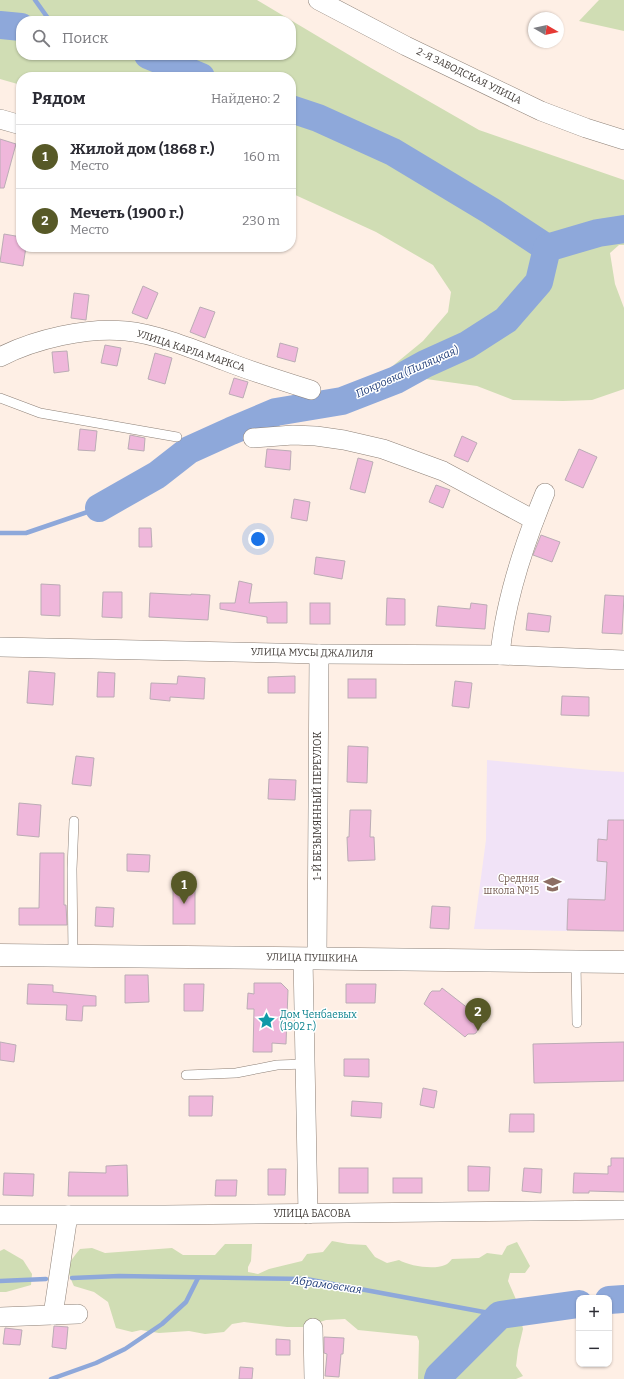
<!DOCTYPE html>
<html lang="ru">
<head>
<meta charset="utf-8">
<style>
  :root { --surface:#fff; --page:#f2f2f3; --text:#2b2b33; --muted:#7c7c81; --line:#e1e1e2; --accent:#575927 }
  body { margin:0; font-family:Bitter,serif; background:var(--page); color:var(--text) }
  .controls { position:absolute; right:12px; bottom:12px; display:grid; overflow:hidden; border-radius:8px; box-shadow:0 1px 3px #0004 }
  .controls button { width:36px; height:36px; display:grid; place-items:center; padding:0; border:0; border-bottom:1px solid var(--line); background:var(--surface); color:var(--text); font:20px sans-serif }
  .compass { position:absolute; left:528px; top:12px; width:36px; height:36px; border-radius:50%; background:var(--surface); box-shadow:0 1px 3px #0004; rotate:99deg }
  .you { position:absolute; left:258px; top:539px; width:14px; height:14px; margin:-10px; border:3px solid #fff; border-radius:50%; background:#1a73e8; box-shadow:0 0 0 6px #1a73e833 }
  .badge { display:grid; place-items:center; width:26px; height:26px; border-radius:50%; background:var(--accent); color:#fff; font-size:13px; font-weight:700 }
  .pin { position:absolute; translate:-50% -33px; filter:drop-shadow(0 1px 2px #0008) }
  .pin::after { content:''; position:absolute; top:21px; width:14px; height:12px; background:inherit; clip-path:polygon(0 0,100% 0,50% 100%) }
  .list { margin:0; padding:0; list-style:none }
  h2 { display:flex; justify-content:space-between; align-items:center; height:52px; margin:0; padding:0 16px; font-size:17px }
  h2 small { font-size:13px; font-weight:400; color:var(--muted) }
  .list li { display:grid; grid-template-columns:26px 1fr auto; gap:12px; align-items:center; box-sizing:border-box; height:64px; padding:0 16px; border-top:1px solid var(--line) }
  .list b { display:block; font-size:15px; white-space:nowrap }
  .list p { margin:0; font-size:13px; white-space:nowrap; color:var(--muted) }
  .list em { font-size:13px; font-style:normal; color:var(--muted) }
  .icon { flex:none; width:22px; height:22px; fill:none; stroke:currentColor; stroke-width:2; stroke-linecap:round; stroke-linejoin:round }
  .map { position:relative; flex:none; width:624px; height:1379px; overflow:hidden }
  .search { position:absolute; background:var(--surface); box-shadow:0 1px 3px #0004; left:16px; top:16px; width:280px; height:44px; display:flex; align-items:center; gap:10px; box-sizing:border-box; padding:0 14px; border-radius:16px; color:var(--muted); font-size:15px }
  .panel { position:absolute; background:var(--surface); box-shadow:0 1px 3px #0004; left:16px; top:72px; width:280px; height:180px; border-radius:16px }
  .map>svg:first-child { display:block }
  .education { fill:#f1e3f7 }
  .green { fill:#d0ddb4; fill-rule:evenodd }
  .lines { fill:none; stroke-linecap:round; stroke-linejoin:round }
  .stream { stroke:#8ea8da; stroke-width:4.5 }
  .river { stroke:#8ea8da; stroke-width:28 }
  .building { fill:#efb7db; stroke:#bbacb5 }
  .service-casing { stroke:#8d8077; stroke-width:10 }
  .minor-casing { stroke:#8d8077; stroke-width:20 }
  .tertiary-casing { stroke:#8d8077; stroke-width:23 }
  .service { stroke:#fff; stroke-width:9 }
  .minor { stroke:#fff; stroke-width:19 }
  .tertiary { stroke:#fff; stroke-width:22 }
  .labels { text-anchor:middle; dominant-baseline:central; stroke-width:3; stroke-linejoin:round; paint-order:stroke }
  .street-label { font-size:10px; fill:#3f3935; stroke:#fff }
  .education-label { font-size:10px; fill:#785e54; stroke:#fff; text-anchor:end }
  .culture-label { font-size:10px; fill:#0d838f; stroke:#fff; text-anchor:start }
  .water-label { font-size:11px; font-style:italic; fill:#203d79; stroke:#fff }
</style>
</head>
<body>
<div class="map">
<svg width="624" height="1379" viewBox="0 0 624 1379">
  <rect width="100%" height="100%" fill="#feefe5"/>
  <path class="education" d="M487 760 591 770 624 772V931L568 930 567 931 474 929 486 840Z"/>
  <g class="green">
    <path d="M0 0H257L371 68 479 130 624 180V245H619L610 253 615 284 624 308V389L592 400 563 401 513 400 477 386 426 379 372 389 395 364 423 341 448 312 451 292 433 265 376 232 291 193V77H21V85L0 79ZM21 21H291V55H21Z"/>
    <path d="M599 0H624V31L579 21Z"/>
    <path d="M332 1241 348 1244 366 1245 375 1257 387 1263 399 1260C409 1266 434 1270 445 1265 448 1264 450 1261 452 1259L479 1258 487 1253 502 1255 507 1246 517 1242 530 1266 525 1273H510L508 1281 518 1304 523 1329 518 1350 516 1366 523 1376 516 1379H418L419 1341 417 1336 358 1330 345 1319 326 1320 305 1327H287L244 1322 232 1324 224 1332 205 1334 189 1331 159 1333 141 1330 132 1332 116 1328 108 1302 94 1292 74 1286C65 1267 67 1265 80 1249L92 1248 105 1253 172 1248 183 1255H215L225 1244H252L251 1261 248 1267V1272L258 1274 269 1269 302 1261 307 1254 323 1252Z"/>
    <path d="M4 1249 23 1260 32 1274 31 1285 6 1292H0V1251Z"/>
  </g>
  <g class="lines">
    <g class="stream">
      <path d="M35 0 50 21"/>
      <path d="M0 533H26L99 508"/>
      <path d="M72 1278 119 1276 306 1279 500 1315"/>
      <path d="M0 1281 46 1279"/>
      <path d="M51 1379 96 1363 125 1349 162 1324 186 1302 198 1278"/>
    </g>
    <g class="river">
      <path d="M0 25 21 27"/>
      <path d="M148 55 201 77"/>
      <path d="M291 109 318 118 393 152 491 211 547 248"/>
      <path d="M99 508 157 475 189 450 231 431 276 412 342 401 396 380 425 364 467 345 506 320 539 282 547 248 598 233 624 229"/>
      <path d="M609 1300 624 1299"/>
      <path d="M438 1379 439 1376 500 1315 579 1304"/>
    </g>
  </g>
  <g class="building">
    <path d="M0 139 16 144 4 188H0Z"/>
    <path d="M4 234 21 237V247H26L23 266 0 262Z"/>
    <path d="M143 286 158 293 147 319 132 313Z"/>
    <path d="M74 293 89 295 86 320 71 318Z"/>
    <path d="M200 307 215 312 205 338 190 332Z"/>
    <path d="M280 343 298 348 295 362 277 357Z"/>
    <path d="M105 345 121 348 117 366 101 363Z"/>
    <path d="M67 351 69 371 54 373 52 352Z"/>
    <path d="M155 353 172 358 165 384 148 379Z"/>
    <path d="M234 378 248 382 243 398 229 394Z"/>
    <path d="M80 429 97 431 95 451 78 450Z"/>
    <path d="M130 435 145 438 144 451 128 449Z"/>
    <path d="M462 436 477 443 468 462 454 456Z"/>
    <path d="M267 449 291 451 290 470 265 467Z"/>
    <path d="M579 449 597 457 583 488 565 480Z"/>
    <path d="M358 458 373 462 365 493 350 489Z"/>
    <path d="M436 485 450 490 443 508 429 502Z"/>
    <path d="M294 499 310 502 307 521 291 518Z"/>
    <path d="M139 528H151L152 547H139Z"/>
    <path d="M541 535 560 542 552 562 533 555Z"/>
    <path d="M316 557 345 561 342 579 314 574Z"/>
    <path d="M239 581 252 584 249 603 287 602V623H267V617L220 609V603H235Z"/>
    <path d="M41 584 60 585V616L41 615Z"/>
    <path d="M103 592H122V618L102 617Z"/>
    <path d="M150 593 191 595V594L210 595 208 620 149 617Z"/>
    <path d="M605 595 624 596 622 634 602 633Z"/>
    <path d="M387 598 405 599V625H386Z"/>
    <rect x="310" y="603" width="20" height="21"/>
    <path d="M471 603 487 605 485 629 436 626 438 606 470 609Z"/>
    <path d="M528 613 551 616 549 632 526 630Z"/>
    <path d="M29 671 55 673 53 705 27 703Z"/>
    <path d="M98 672 115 673 114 697H97Z"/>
    <path d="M178 676 205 678 204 699 170 697V701L150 699 151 683 177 684Z"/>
    <path d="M295 676V693H268V677Z"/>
    <rect x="348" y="679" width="28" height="19"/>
    <path d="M455 681 472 683 469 708 452 706Z"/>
    <path d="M562 696 589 697V716L561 715Z"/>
    <path d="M348 746 368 747 367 783 347 782Z"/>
    <path d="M76 756 94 758 91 786 72 784Z"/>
    <path d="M269 779 296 780 295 800 268 799Z"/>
    <path d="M19 803 41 805 39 837 17 835Z"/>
    <path d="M350 810H371L370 837H374L375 860 348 861 347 837H349Z"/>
    <path d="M608 820H624V931L567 930 568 899 605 900 607 862 597 861 598 839 607 840Z"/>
    <path d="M40 853H64V905H66L67 925H19V908H39Z"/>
    <path d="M127 854 150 855 149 872 127 871Z"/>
    <rect x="173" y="877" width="22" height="47"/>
    <path d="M432 906 450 907 449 929 430 928Z"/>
    <path d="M96 907 114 908 113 927 95 926Z"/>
    <path d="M125 975H148L149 1002 125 1003Z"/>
    <path d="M254 983H281L288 990 286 1044 272 1043V1052H253L254 1009H247L248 993 254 994Z"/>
    <path d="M28 984 53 985V992L96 996V1006H83L82 1021 66 1020 67 1005 27 1004Z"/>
    <path d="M184 984H204L203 1011H184Z"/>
    <path d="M346 984H376L375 1003H346Z"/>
    <path d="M442 988 478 1016 479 1028 476 1033 474 1034H468L465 1037 424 1004 430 993 432 991H440Z"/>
    <path d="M0 1042 16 1045 14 1062 0 1060Z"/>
    <path d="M624 1042V1081L534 1083 533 1044Z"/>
    <path d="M344 1059H369V1077L344 1076Z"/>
    <path d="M423 1088 437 1091 434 1108 420 1105Z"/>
    <path d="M189 1096H213L212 1116H189Z"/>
    <path d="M352 1101 382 1103 381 1118 351 1116Z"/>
    <path d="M510 1114H534V1132H509Z"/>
    <path d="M611 1158H624V1192L589 1191V1193H573L574 1173 608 1174V1166H611Z"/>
    <path d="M127 1165 128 1196H68L69 1172 106 1173V1166Z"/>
    <path d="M468 1166 490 1167 489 1191H468Z"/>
    <rect x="339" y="1168" width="29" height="25"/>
    <path d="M524 1168 542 1169 541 1193 522 1191Z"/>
    <path d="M268 1169H286L285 1195H268Z"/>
    <path d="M4 1173 34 1174 33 1196 3 1195Z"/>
    <rect x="393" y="1178" width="29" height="15"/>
    <path d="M216 1180H237L236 1196H215Z"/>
    <path d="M54 1326 68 1327 66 1349 52 1347Z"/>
    <path d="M5 1328 22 1330 20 1345 3 1344Z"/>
    <path d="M324 1337 344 1338 343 1354H341L339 1377 325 1376 327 1354 324 1353Z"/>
    <path d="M276 1339 290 1340V1355H276Z"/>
    <path d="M240 1367 253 1368 252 1379H239Z"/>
  </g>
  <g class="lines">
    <defs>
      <g id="service">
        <path d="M0 398 40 413 177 437"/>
        <path d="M73 956 72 869 74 821"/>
        <path d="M576 961 577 1023"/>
        <path d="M186 1075 236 1073 277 1065 305 1064"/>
      </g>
      <g id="minor">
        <path d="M318 0 406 46 541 111 586 128 624 140"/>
        <path d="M0 119 21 125"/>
        <path d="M0 357C35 339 87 327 126 331 157 334 196 350 225 361 253 372 282 381 311 390"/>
        <path d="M253 438 293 435 316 436 344 440 383 449 443 471 534 520"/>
        <path d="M0 647 319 654 500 655 624 660"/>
        <path d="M500 655C505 600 524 544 545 493"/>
        <path d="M303 958 308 1214"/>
        <path d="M317 958 319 654"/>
        <path d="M0 1215H165L624 1210"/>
        <path d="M53 1315 68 1215"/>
        <path d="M0 1317 78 1314"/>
        <path d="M313 1328 314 1379"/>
      </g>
      <path id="tertiary" d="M0 955 624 962"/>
    </defs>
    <use href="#service" class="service-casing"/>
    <use href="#minor" class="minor-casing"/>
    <use href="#tertiary" class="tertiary-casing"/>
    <use href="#service" class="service"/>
    <use href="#minor" class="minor"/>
    <use href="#tertiary" class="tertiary"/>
  </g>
  <defs>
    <symbol id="school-bare" viewBox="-9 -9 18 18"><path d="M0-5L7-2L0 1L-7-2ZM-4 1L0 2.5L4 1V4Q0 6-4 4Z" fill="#8d6e63" stroke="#fff" stroke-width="2.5" paint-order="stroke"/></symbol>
    <symbol id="sight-bare" viewBox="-9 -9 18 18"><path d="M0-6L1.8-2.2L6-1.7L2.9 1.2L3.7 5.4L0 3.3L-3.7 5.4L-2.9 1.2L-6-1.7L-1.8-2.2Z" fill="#0f9aa8" stroke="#fff" stroke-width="2.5" paint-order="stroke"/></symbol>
  </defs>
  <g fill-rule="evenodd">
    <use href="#school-bare" x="540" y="872" width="25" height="25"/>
    <use href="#sight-bare" x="254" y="1008" width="25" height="25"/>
  </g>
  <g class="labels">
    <g class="street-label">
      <text transform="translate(469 76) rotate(26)">2-Я ЗАВОДСКАЯ УЛИЦА</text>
      <text transform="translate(191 351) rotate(18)">УЛИЦА КАРЛА МАРКСА</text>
      <text transform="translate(312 653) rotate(1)">УЛИЦА МУСЫ ДЖАЛИЛЯ</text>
      <text transform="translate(318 806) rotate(-90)">1-Й БЕЗЫМЯННЫЙ ПЕРЕУЛОК</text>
      <text transform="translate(312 958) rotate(1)">УЛИЦА ПУШКИНА</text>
      <text x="312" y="1214">УЛИЦА БАСОВА</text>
    </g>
    <g class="education-label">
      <text x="539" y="879">Средняя<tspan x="539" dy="12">школа №15</tspan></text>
    </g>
    <g class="culture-label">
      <text x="280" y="1015">Дом Ченбаевых<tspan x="280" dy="12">(1902 г.)</tspan></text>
    </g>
    <g class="water-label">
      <text transform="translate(407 372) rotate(-24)">Покровка (Пиляцкая)</text>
      <text transform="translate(327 1285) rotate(8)">Абрамовская</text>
    </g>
  </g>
</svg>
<div class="controls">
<button>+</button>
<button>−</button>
</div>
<svg class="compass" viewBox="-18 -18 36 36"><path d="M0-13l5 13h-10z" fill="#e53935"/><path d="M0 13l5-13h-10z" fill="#7c7c81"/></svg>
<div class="you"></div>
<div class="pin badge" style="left:184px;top:904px">1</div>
<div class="pin badge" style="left:478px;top:1031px">2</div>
<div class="search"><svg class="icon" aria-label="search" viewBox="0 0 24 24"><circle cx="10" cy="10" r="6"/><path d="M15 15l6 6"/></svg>Поиск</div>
<section class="panel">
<h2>Рядом<small>Найдено: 2</small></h2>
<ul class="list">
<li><span class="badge">1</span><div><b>Жилой дом (1868 г.)</b><p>Место</p></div><em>160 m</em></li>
<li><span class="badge">2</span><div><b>Мечеть (1900 г.)</b><p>Место</p></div><em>230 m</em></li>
</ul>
</section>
</div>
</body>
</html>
